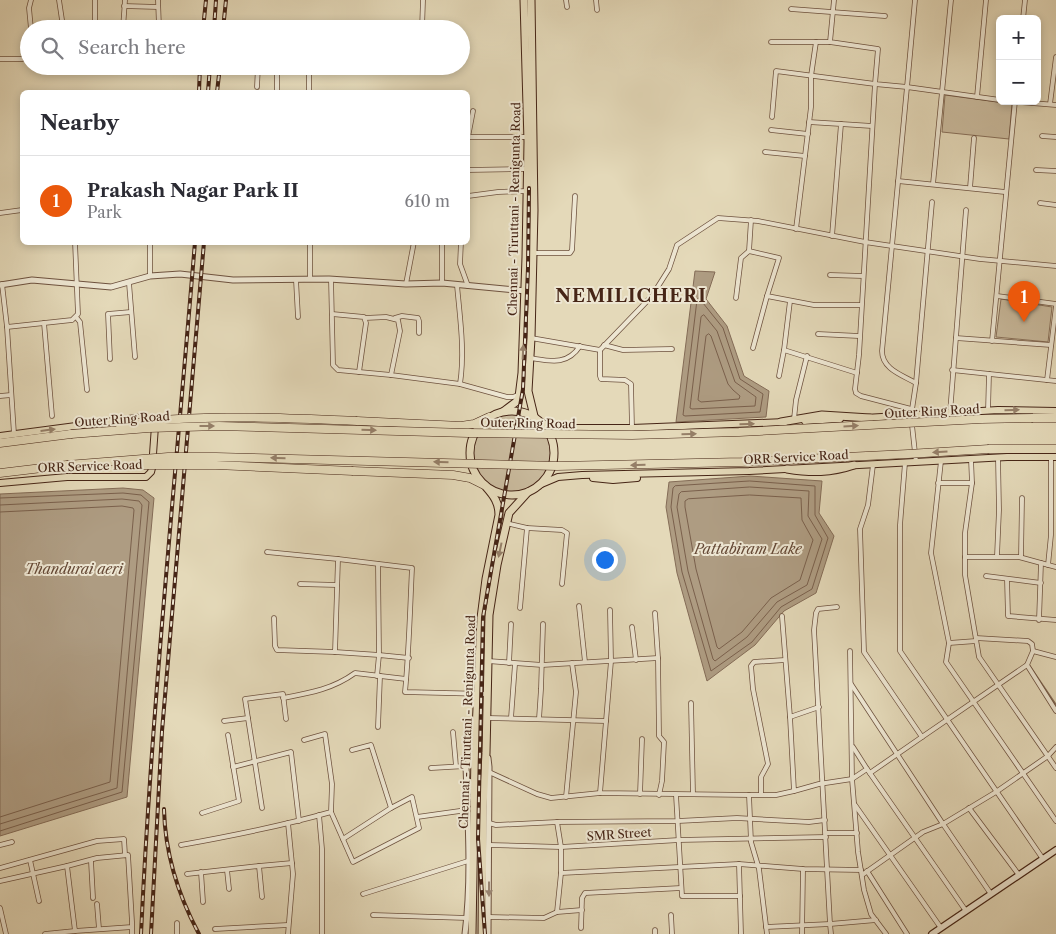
<!DOCTYPE html>
<html lang="en">
<head>
<meta charset="utf-8">
<style>
  :root { --surface:#fff; --page:#f2f2f3; --text:#2b2b33; --muted:#7c7c81; --line:#e1e1e2; --accent:#ea580c }
  body { margin:0; font-family:"Libre Caslon Text",serif; background:var(--page); color:var(--text) }
  .controls { position:absolute; right:15px; top:15px; display:grid; overflow:hidden; border-radius:8px; box-shadow:0 2px 8px #0003 }
  .controls button { width:45px; height:45px; display:grid; place-items:center; padding:0; border:0; border-bottom:1px solid var(--line); background:var(--surface); color:var(--text); font:25px sans-serif }
  .you { position:absolute; left:604px; top:559px; width:18px; height:18px; margin:-12px; border:4px solid #fff; border-radius:50%; background:#1a73e8; box-shadow:0 0 0 8px #1a73e833 }
  .badge { display:grid; place-items:center; width:32px; height:32px; border-radius:50%; background:var(--accent); color:#fff; font-size:16px; font-weight:700 }
  .pin { position:absolute; translate:-50% -41px; filter:drop-shadow(0 1px 2px #0008) }
  .pin::after { content:''; position:absolute; top:26px; width:18px; height:15px; background:inherit; clip-path:polygon(0 0,100% 0,50% 100%) }
  .list { margin:0; padding:0; list-style:none }
  h2 { display:flex; justify-content:space-between; align-items:center; height:65px; margin:0; padding:0 20px; font-size:21px }
  h2 small { font-size:16px; font-weight:400; color:var(--muted) }
  .list li { display:grid; grid-template-columns:32px 1fr auto; gap:15px; align-items:center; box-sizing:border-box; height:90px; padding:0 20px; border-top:1px solid var(--line) }
  .list b { display:block; font-size:19px; white-space:nowrap }
  .list p { margin:0; font-size:16px; white-space:nowrap; color:var(--muted) }
  .list em { font-size:16px; font-style:normal; color:var(--muted) }
  .icon { flex:none; width:28px; height:28px; fill:none; stroke:currentColor; stroke-width:2; stroke-linecap:round; stroke-linejoin:round }
  .map { position:relative; flex:none; width:1056px; height:934px; overflow:hidden }
  .search { position:absolute; background:var(--surface); box-shadow:0 2px 8px #0003; left:20px; top:20px; width:450px; height:55px; display:flex; align-items:center; gap:12px; box-sizing:border-box; padding:0 18px; border-radius:28px; color:var(--muted); font-size:19px }
  .panel { position:absolute; background:var(--surface); box-shadow:0 2px 8px #0003; left:20px; top:90px; width:450px; height:155px; border-radius:8px }
  .map>svg:first-child { display:block }
  .green { fill:#c9ba9d; stroke:#88705a }
  .water { fill:#ae9c82; stroke:#846c57 }
  .lines { fill:none; stroke-linecap:round; stroke-linejoin:round }
  .shore { stroke:#7a604c; stroke-width:1 }
  .stream { stroke:#846c57; stroke-width:2 }
  .minor-casing { stroke:#6e523f; stroke-width:5.5 }
  .tertiary-casing { stroke:#6e523f; stroke-width:7 }
  .secondary-casing { stroke:#462516; stroke-width:8 }
  .primary-casing { stroke:#462516; stroke-width:8 }
  .trunk-casing { stroke:#462516; stroke-width:9 }
  .motorway-casing { stroke:#462516; stroke-width:9 }
  .minor { stroke:#ede6d2; stroke-width:4 }
  .tertiary { stroke:#ede6d2; stroke-width:5 }
  .secondary { stroke:#ede6d2; stroke-width:5.5 }
  .primary { stroke:#e4d9b9; stroke-width:6 }
  .trunk { stroke:#e4d9b9; stroke-width:7 }
  .motorway { stroke:#e4d9b9; stroke-width:8 }
  .rail-casing { stroke:#462516; stroke-width:4 }
  .rail { stroke:#ede6d2; stroke-width:2; stroke-dasharray:5.5; stroke-linecap:butt }
  .motorway-bridge-casing { stroke:#462516; stroke-width:9; stroke-linecap:butt }
  .motorway-bridge { stroke:#e4d9b9; stroke-width:8 }
  .oneway { fill:#957f68 }
  .oneway2 { fill:#9a8674 }
  .labels { text-anchor:middle; dominant-baseline:central; stroke-width:4; stroke-linejoin:round; paint-order:stroke }
  .street-label { font-size:12px; fill:#462516; stroke:#ede6d2 }
  .water-label { font-size:14px; font-style:italic; fill:#654936; stroke:#ede6d2 }
  .district-label { font-size:18px; font-weight:bold; letter-spacing:1px; fill:#462516; stroke:#ede6d2 }
</style>
</head>
<body>
<div class="map">
<svg width="1056" height="934" viewBox="0 0 1056 934">
  <rect width="100%" height="100%" fill="#e4d9b9"/>
  <filter id="stains"><feTurbulence type="fractalNoise" baseFrequency=".004" numOctaves="4"/><feColorMatrix values="0 0 0 0 .2 0 0 0 0 .09 0 0 0 0 .02 0 0 0 .5 -.17"/></filter>
  <radialGradient id="worn" r=".72"><stop offset=".6" stop-color="#630" stop-opacity="0"/><stop offset="1" stop-color="#630" stop-opacity=".3"/></radialGradient>
  <g class="green">
    <path d="M945 95 1012 104 1009 139 942 132Z"/>
    <path d="M1001 299 1052 307 1048 342 996 337Z"/>
    <circle cx="512" cy="453" r="39"/>
  </g>
  <g class="water">
    <path d="M695 271 715 272 706 299 727 326 744 376 769 391 766 417 676 422Z"/>
    <path d="M750 476 822 481 819 513 834 536 816 593 784 611 755 645 707 681 677 573 666 507 669 482Z"/>
    <path d="M123 488 143 490 154 498 127 797 0 836V494Z"/>
  </g>
  <g class="lines">
    <g class="shore">
      <path d="M699 298 723 328 740 379 763 394 760 412 685 416 683 415 697 300Z"/>
      <path d="M704 315 717 331 735 382 756 397 755 406 692 409 690 408 701 317Z"/>
      <path d="M709 334 711 336 728 384 733 390 740 396 739 399 701 402 698 400 706 336Z"/>
      <path d="M750 481 815 486V515L828 538 812 589 781 607 752 642 711 671 682 572 671 507 673 488 675 486Z"/>
      <path d="M750 487 809 491 808 516 822 539 807 585 777 602 747 637 715 661 713 659 688 571 677 507 679 494 681 492Z"/>
      <path d="M750 495 801 498 802 520 813 540 800 580 771 598 742 632 719 649 717 647 696 569 685 507V501L688 499Z"/>
      <path d="M0 498 123 493 141 495 149 502 122 792 0 831"/>
      <path d="M0 505 122 499 139 501 142 505 117 788 0 824"/>
      <path d="M0 512 122 506 133 508 134 510 110 782 0 817"/>
    </g>
    <path class="stream" d="M1029 665 1056 705"/>
    <defs>
      <g id="minor">
        <path d="M59 0 62 20"/>
        <path d="M95 0V25"/>
        <path d="M158 0 159 27"/>
        <path d="M566 0 567 7"/>
        <path d="M596 0 597 10"/>
        <path d="M834 0 830 42 878 49 875 84 907 87 915 0"/>
        <path d="M124 6 158 7"/>
        <path d="M791 9 885 16"/>
        <path d="M1023 19 1025 0"/>
        <path d="M123 28 125 0"/>
        <path d="M31 29 29 8 31 0"/>
        <path d="M422 29 423 0"/>
        <path d="M771 42H830"/>
        <path d="M0 59H22L29 55"/>
        <path d="M277 66V92"/>
        <path d="M309 66V92"/>
        <path d="M257 87 258 66"/>
        <path d="M977 97 986 0"/>
        <path d="M1008 101 1056 105"/>
        <path d="M1050 104 1056 57"/>
        <path d="M772 117 776 71 875 84 859 355 855 389 856 393 861 396 911 409"/>
        <path d="M809 122 841 124 832 236"/>
        <path d="M841 124 872 126"/>
        <path d="M771 130 808 134"/>
        <path d="M1042 136 1056 137"/>
        <path d="M468 137H527"/>
        <path d="M468 137 473 111"/>
        <path d="M765 152 805 156"/>
        <path d="M468 170 527 169"/>
        <path d="M1036 170 1056 171"/>
        <path d="M898 181 1005 192"/>
        <path d="M933 184 951 0"/>
        <path d="M970 188 974 138"/>
        <path d="M468 196 498 192 527 191"/>
        <path d="M1040 203 1056 205"/>
        <path d="M0 213 22 210"/>
        <path d="M751 220 749 251 779 258 767 296 814 305H861"/>
        <path d="M796 229 811 107V76L816 42"/>
        <path d="M310 242V279"/>
        <path d="M461 242 460 264 468 286"/>
        <path d="M533 253H570L572 250 575 196"/>
        <path d="M830 275 863 276"/>
        <path d="M150 276V242"/>
        <path d="M331 279 333 365 338 370 391 375"/>
        <path d="M296 280 298 317"/>
        <path d="M129 283 135 357"/>
        <path d="M442 283V242"/>
        <path d="M2 284 7 327 72 320 78 314 75 242"/>
        <path d="M406 284 414 242"/>
        <path d="M997 296 1056 304"/>
        <path d="M736 298 741 258 749 251"/>
        <path d="M790 301 784 350 857 373"/>
        <path d="M332 314 364 317 366 323 359 372"/>
        <path d="M76 317 80 322 87 390"/>
        <path d="M365 318 386 317 398 320 400 331 391 375 460 384C465 351 460 319 457 285"/>
        <path d="M395 318 402 316 418 318 419 321V333"/>
        <path d="M44 323 52 416"/>
        <path d="M7 327 14 434"/>
        <path d="M818 334 859 336"/>
        <path d="M531 338 600 350 652 296 669 269 677 245 718 218 758 221 865 242 980 259 1056 266"/>
        <path d="M956 338 1051 345"/>
        <path d="M992 341 1015 101"/>
        <path d="M604 345 623 350 672 349"/>
        <path d="M753 348 767 296"/>
        <path d="M600 350V376L601 379 625 380 631 384 632 428"/>
        <path d="M530 358C550 361 567 366 580 346"/>
        <path d="M110 359 108 314 131 312"/>
        <path d="M952 370 1056 381"/>
        <path d="M779 376 784 350"/>
        <path d="M1047 380 1056 306"/>
        <path d="M916 383C902 375 882 369 882 351L907 87 1000 100"/>
        <path d="M460 384 507 397H513L520 394"/>
        <path d="M0 396 11 395"/>
        <path d="M988 411 989 374"/>
        <path d="M950 413 966 210"/>
        <path d="M794 419 796 400 807 356"/>
        <path d="M941 461 931 553 949 643 946 662 1056 821"/>
        <path d="M916 462 911 416 916 383 932 202"/>
        <path d="M905 463 900 525V651L1043 859"/>
        <path d="M873 465 868 505 860 529 864 652 922 737 1027 665 1033 651 1056 657"/>
        <path d="M938 483H972"/>
        <path d="M506 523 527 528 520 608"/>
        <path d="M527 528 562 530 567 533 562 584"/>
        <path d="M267 552 338 559 335 652 277 650 275 646 274 618"/>
        <path d="M997 556 999 510 998 458"/>
        <path d="M965 557V533L972 483 971 459"/>
        <path d="M1021 557 1022 498"/>
        <path d="M338 559 412 568C410 609 409 651 405 692L486 694"/>
        <path d="M1048 565 1051 535V457"/>
        <path d="M1056 567 1019 557H965V575L979 657 1056 768"/>
        <path d="M986 576 1041 583"/>
        <path d="M1007 579 1008 616 1056 620"/>
        <path d="M300 584 337 585"/>
        <path d="M579 606 585 662"/>
        <path d="M837 607 818 609 816 613 814 630 830 924 876 920"/>
        <path d="M610 610 611 661 600 793 749 795H776L794 791"/>
        <path d="M655 613 658 658"/>
        <path d="M782 616 790 717 819 707"/>
        <path d="M1039 620 1041 563"/>
        <path d="M632 627 636 660"/>
        <path d="M976 638 1028 641 1032 644 1033 651"/>
        <path d="M949 643 976 641"/>
        <path d="M850 651 852 779 858 852 864 890 871 914 886 934"/>
        <path d="M335 652 379 655 378 564"/>
        <path d="M488 661 542 665 658 658 659 736 664 742 662 781 659 795"/>
        <path d="M509 663 511 624"/>
        <path d="M1027 665 1056 711"/>
        <path d="M377 676 379 655 409 658"/>
        <path d="M851 684 943 824 996 792 1048 756 1056 747"/>
        <path d="M283 698C310 693 333 689 355 673L406 679"/>
        <path d="M691 703 693 794"/>
        <path d="M790 717 794 791 819 784 852 779 867 769 853 747"/>
        <path d="M487 718 606 721"/>
        <path d="M511 718 515 664"/>
        <path d="M539 719 541 689 543 624"/>
        <path d="M224 721 248 718"/>
        <path d="M378 727 380 676"/>
        <path d="M453 732 456 766"/>
        <path d="M233 767 291 752 299 821"/>
        <path d="M431 768 466 766"/>
        <path d="M867 769 966 911"/>
        <path d="M489 772 537 794 551 798 600 793"/>
        <path d="M870 773 922 737"/>
        <path d="M640 794 642 739"/>
        <path d="M761 794V777L768 764 753 689 751 666 754 662 785 660"/>
        <path d="M676 795 682 896H740"/>
        <path d="M749 795 751 842 759 869 767 934"/>
        <path d="M566 797 576 692 572 663"/>
        <path d="M855 805 941 928"/>
        <path d="M262 808 245 699 283 694 286 719"/>
        <path d="M969 808 1019 875"/>
        <path d="M331 812 353 862 419 828 412 797 391 808 371 745 352 750"/>
        <path d="M202 813 239 801 228 735"/>
        <path d="M319 815 322 849V934"/>
        <path d="M417 817 467 810"/>
        <path d="M557 822 561 847V873L739 864 803 869 861 870"/>
        <path d="M288 823 293 874 288 934"/>
        <path d="M489 823 496 825 557 822 678 821 737 818 809 822 825 820"/>
        <path d="M826 833H857"/>
        <path d="M343 839 391 808"/>
        <path d="M0 845 12 842"/>
        <path d="M181 845C231 836 282 826 331 812L332 784 325 734 304 740"/>
        <path d="M489 845 561 847 679 840 826 837"/>
        <path d="M30 860 39 901"/>
        <path d="M91 861 93 898"/>
        <path d="M739 864 741 934"/>
        <path d="M259 866 292 863"/>
        <path d="M0 868 97 841 124 839 125 855"/>
        <path d="M227 870 229 889"/>
        <path d="M867 871 907 934"/>
        <path d="M201 872 203 902"/>
        <path d="M187 874 259 866 262 897"/>
        <path d="M862 875 923 832 943 824 991 894"/>
        <path d="M0 881 67 866"/>
        <path d="M363 894 468 861"/>
        <path d="M97 904 99 929"/>
        <path d="M0 908 6 934"/>
        <path d="M557 912 561 873"/>
        <path d="M373 915 467 918"/>
        <path d="M671 915 672 934"/>
        <path d="M489 917 544 918 557 912 582 910"/>
        <path d="M177 923V934"/>
        <path d="M132 927 75 931 67 866 97 858 128 855 132 922V934"/>
        <path d="M766 927 830 924 831 934"/>
        <path d="M581 928 582 898 585 893 681 888"/>
        <path d="M215 929 288 925"/>
        <path d="M655 930V934"/>
        <path d="M45 934 75 931"/>
        <path d="M802 934 803 869"/>
      </g>
      <g id="tertiary">
        <path d="M0 285 32 280 111 287 150 276 180 274 233 280 329 279 406 284 442 283 526 291"/>
        <path d="M488 758 489 767 488 934"/>
        <path d="M465 934C472 879 468 821 466 766L475 753"/>
      </g>
      <path id="secondary" d="M932 934 1056 850"/>
      <g id="primary">
        <path d="M865 418 998 410 1056 411"/>
        <path d="M805 421 840 419"/>
        <path d="M541 423 560 428H632L785 422"/>
        <path d="M0 436 144 417 153 419 155 426 152 468 151 472 146 477H67L0 483"/>
        <path d="M593 478 613 480 637 478"/>
        <path d="M539 485 558 477 582 475 749 471 1007 457H1056"/>
      </g>
      <g id="trunk">
        <path d="M531 0 534 210 531 338 528 391 534 416"/>
        <circle cx="512" cy="453" r="42"/>
        <path d="M504 411 516 402 519 397 522 373 526 257 528 142 524 0"/>
        <path d="M781 422 822 415 870 418"/>
        <path d="M787 469C811 473 831 473 854 465"/>
        <path d="M472 934 475 753 481 618 486 579 499 515C499 503 494 496 486 487"/>
        <path d="M482 934 483 806 486 753 489 615 497 565 509 513 528 492"/>
      </g>
      <g id="motorway">
        <path d="M1033 418H1056"/>
        <path d="M357 421 461 426 474 424 489 417"/>
        <path d="M0 443 71 434"/>
        <path d="M989 449H1056"/>
        <path d="M353 471 453 475 470 478 484 485"/>
        <path d="M0 473 67 465"/>
      </g>
    </defs>
    <use href="#minor" class="minor-casing"/>
    <use href="#tertiary" class="tertiary-casing"/>
    <use href="#secondary" class="secondary-casing"/>
    <use href="#primary" class="primary-casing"/>
    <use href="#trunk" class="trunk-casing"/>
    <use href="#motorway" class="motorway-casing"/>
    <use href="#minor" class="minor"/>
    <use href="#tertiary" class="tertiary"/>
    <use href="#secondary" class="secondary"/>
    <use href="#primary" class="primary"/>
    <use href="#trunk" class="trunk"/>
    <use href="#motorway" class="motorway"/>
    <defs>
      <g id="rail">
        <path d="M203 29 206 0"/>
        <path d="M214 29 216 0"/>
        <path d="M223 29 226 0"/>
        <path d="M199 92 200 66"/>
        <path d="M208 92 210 66"/>
        <path d="M217 92 220 66"/>
        <path d="M164 809C165 853 178 895 199 934"/>
        <path d="M141 934C152 703 176 473 195 242"/>
        <path d="M151 934 162 731 204 242"/>
        <path d="M485 934 478 839 483 617 523 389 528 268 529 188"/>
      </g>
    </defs>
    <use href="#rail" class="rail-casing"/>
    <use href="#rail" class="rail"/>
    <defs>
      <g id="motorway-bridge">
        <path d="M120 425C198 413 279 418 357 421"/>
        <path d="M71 434 149 428 219 426 468 433 632 435 739 432 981 419 1033 418"/>
        <path d="M67 465 168 457H216L557 466 742 462 908 454 989 449"/>
        <path d="M128 465H216L353 471"/>
      </g>
    </defs>
    <use href="#motorway-bridge" class="motorway-bridge-casing"/>
    <use href="#motorway-bridge" class="motorway-bridge"/>
  </g>
  <defs><path id="oneway-solid" d="M-6-.8H1V-3.2L6.5 0L1 3.2V.8H-6Z" transform="scale(1.25)"/></defs>
  <g class="oneway">
    <use href="#oneway-solid" transform="translate(523 352) rotate(-87)"/>
    <use href="#oneway-solid" transform="translate(1012 410) rotate(-2)"/>
    <use href="#oneway-solid" transform="translate(747 424) rotate(-2)"/>
    <use href="#oneway-solid" transform="translate(207 426)"/>
    <use href="#oneway-solid" transform="translate(851 426) rotate(-3)"/>
    <use href="#oneway-solid" transform="translate(48 430) rotate(-7)"/>
    <use href="#oneway-solid" transform="translate(369 430) rotate(2)"/>
    <use href="#oneway-solid" transform="translate(689 434) rotate(-2)"/>
    <use href="#oneway-solid" transform="translate(940 452) rotate(176)"/>
    <use href="#oneway-solid" transform="translate(278 458) rotate(-179)"/>
    <use href="#oneway-solid" transform="translate(441 462) rotate(-178)"/>
    <use href="#oneway-solid" transform="translate(638 465) rotate(179)"/>
    <use href="#oneway-solid" transform="translate(500 550) rotate(102)"/>
  </g>
  <use class="oneway2" href="#oneway-solid" transform="translate(489 889) rotate(90)"/>
  <g class="labels">
    <g class="street-label">
      <text transform="translate(514 209) rotate(-89)">Chennai - Tiruttani - Renigunta Road</text>
      <text transform="translate(932 411) rotate(-3)">Outer Ring Road</text>
      <text transform="translate(122 419) rotate(-4)">Outer Ring Road</text>
      <text transform="translate(528 423) rotate(1)">Outer Ring Road</text>
      <text transform="translate(796 457) rotate(-3)">ORR Service Road</text>
      <text transform="translate(90 466) rotate(-2)">ORR Service Road</text>
      <text transform="translate(467 722) rotate(-88)">Chennai - Tiruttani - Renigunta Road</text>
      <text transform="translate(619 834) rotate(-4)">SMR Street</text>
    </g>
    <g class="water-label">
      <text x="748" y="549">Pattabiram Lake</text>
      <text x="74" y="569">Thandurai aeri</text>
    </g>
    <g class="district-label">
      <text x="631" y="296">NEMILICHERI</text>
    </g>
  </g>
  <rect width="100%" height="100%" filter="url(#stains)"/>
  <rect width="100%" height="100%" fill="url(#worn)"/>
</svg>
<div class="controls">
<button>+</button>
<button>−</button>
</div>
<div class="you"></div>
<div class="pin badge" style="left:1024px;top:322px">1</div>
<div class="search"><svg class="icon" aria-label="search" viewBox="0 0 24 24"><circle cx="10" cy="10" r="6"/><path d="M15 15l6 6"/></svg>Search here</div>
<section class="panel">
<h2>Nearby<small></small></h2>
<ul class="list">
<li><span class="badge">1</span><div><b>Prakash Nagar Park II</b><p>Park</p></div><em>610 m</em></li>
</ul>
</section>
</div>
</body>
</html>
